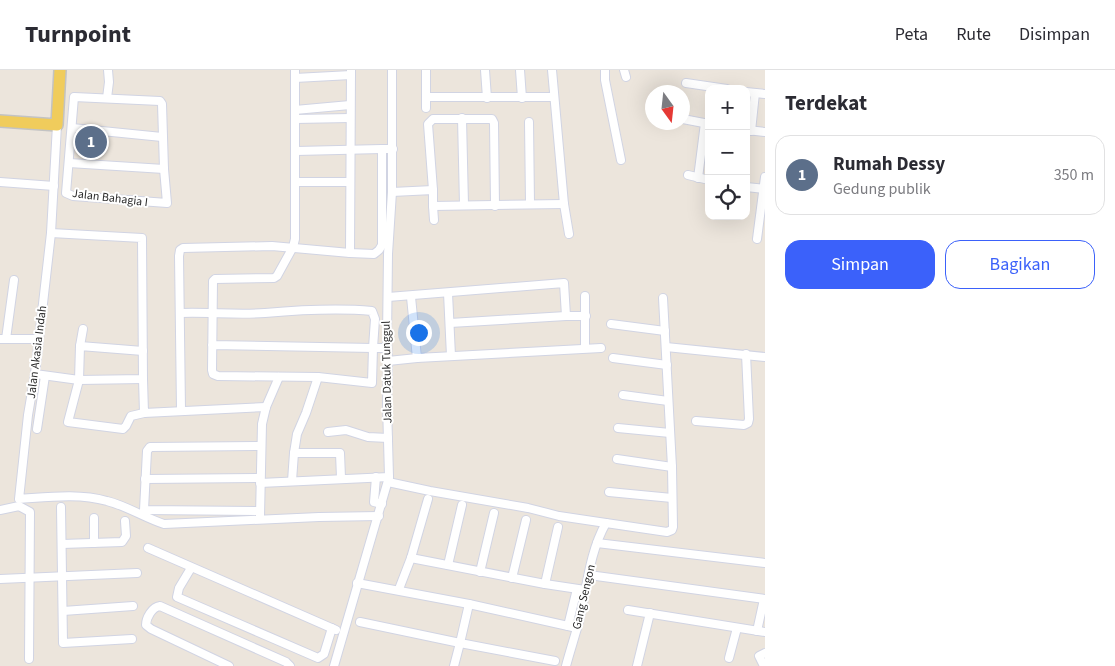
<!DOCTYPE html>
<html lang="id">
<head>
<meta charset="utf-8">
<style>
  :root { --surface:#fff; --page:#f7f7f7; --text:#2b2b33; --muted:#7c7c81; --line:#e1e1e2; --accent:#3b61fa }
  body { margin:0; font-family:"Source Sans 3",sans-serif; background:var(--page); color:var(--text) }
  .controls { position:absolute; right:15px; top:15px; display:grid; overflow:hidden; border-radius:10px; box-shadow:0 5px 20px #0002 }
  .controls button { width:45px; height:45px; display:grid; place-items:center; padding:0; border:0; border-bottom:1px solid var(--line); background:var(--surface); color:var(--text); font:25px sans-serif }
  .compass { position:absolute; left:645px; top:15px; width:45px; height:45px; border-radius:50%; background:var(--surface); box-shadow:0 5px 20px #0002; rotate:165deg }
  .you { position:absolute; left:418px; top:262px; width:18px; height:18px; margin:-12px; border:4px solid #fff; border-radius:50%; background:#1a73e8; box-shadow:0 0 0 8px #1a73e833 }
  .badge { display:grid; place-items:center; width:32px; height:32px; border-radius:50%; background:var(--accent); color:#fff; font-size:16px; font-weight:700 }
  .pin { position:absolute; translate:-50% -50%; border:2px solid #fff; box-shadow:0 1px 5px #0006 }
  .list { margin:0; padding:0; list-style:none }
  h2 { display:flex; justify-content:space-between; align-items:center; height:65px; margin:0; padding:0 20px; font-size:21px }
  h2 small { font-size:16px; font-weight:400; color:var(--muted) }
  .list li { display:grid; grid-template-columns:32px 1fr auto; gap:15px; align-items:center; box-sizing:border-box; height:80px; margin:0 10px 10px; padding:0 10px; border:1px solid var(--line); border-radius:15px }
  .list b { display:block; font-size:19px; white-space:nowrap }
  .list p { margin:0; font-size:16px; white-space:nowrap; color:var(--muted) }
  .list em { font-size:16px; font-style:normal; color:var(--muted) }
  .actions { display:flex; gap:10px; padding:15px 20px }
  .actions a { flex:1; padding:11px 0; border:1px solid var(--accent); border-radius:15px; text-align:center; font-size:18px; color:var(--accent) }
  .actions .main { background:var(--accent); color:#fff }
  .icon { flex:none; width:28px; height:28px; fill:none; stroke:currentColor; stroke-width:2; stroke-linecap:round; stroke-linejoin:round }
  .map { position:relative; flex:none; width:765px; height:596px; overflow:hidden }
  header { display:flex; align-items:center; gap:30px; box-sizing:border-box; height:70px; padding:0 25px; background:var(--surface); border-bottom:1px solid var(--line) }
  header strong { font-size:24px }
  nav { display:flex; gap:28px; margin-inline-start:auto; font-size:18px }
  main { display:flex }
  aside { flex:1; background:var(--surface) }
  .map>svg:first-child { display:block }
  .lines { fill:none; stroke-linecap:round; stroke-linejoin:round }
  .minor-casing { stroke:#d1d4e3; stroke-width:10 }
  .primary-casing { stroke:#c3c3c3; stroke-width:14 }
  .minor { stroke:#fff; stroke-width:8 }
  .primary { stroke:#f0cc5c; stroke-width:11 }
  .labels { text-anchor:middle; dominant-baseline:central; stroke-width:4; stroke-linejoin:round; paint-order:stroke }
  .street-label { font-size:12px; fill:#2a2a2a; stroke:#fff }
</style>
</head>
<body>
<header>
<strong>Turnpoint</strong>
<nav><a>Peta</a><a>Rute</a><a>Disimpan</a></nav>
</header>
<main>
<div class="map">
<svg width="765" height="596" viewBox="0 0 765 596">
  <rect width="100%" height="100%" fill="#ece5dc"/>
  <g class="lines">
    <defs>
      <g id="minor">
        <path d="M426 0V27H554"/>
        <path d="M485 0 487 28"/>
        <path d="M520 0 522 28"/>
        <path d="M552 0 564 134 569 164"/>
        <path d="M605 0V10L621 90"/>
        <path d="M624 0 626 7"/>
        <path d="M295 8 351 5"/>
        <path d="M686 13 727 19"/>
        <path d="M746 22 765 24"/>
        <path d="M74 27 160 31 162 34 164 99 167 133 73 126 66 123Z"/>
        <path d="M107 28 109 12 108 0"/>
        <path d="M426 38V27"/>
        <path d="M295 40 350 35"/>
        <path d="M462 48 464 135"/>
        <path d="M295 49 350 48"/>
        <path d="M683 49 709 54"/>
        <path d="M529 52 530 134"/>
        <path d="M57 55 51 163 35 304 28 345 19 429C49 427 79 423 107 431 127 436 145 448 164 454L319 447 379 446"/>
        <path d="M72 58 162 67"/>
        <path d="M747 60 765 62"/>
        <path d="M751 61 755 23"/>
        <path d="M296 81 382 79"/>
        <path d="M69 93 164 99"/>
        <path d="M688 105 709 110"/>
        <path d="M698 108 705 53"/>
        <path d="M0 112 54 116"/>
        <path d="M296 112H349"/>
        <path d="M746 117 765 119"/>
        <path d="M433 120 428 54 433 49H492L494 53 495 136"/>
        <path d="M392 122 433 120V136L564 134"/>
        <path d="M433 136 434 150"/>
        <path d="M757 169 765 107"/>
        <path d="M350 183 351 0"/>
        <path d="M448 223 451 286"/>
        <path d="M585 226V278"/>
        <path d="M388 227 564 213 566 246"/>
        <path d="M411 227 417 288 601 278"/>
        <path d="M181 243C208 242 237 245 265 243 300 240 336 238 372 241L375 249 373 278H387"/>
        <path d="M450 253 566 246H586"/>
        <path d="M611 254 665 261"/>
        <path d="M0 269H39"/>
        <path d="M6 269 14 210"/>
        <path d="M212 275 373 278 372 313 318 307 218 306 213 304 212 300 213 211 215 209 274 208 277 206 293 177 295 169V0"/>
        <path d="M80 276 83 259"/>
        <path d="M666 277 765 287"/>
        <path d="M143 281 80 276 79 310 68 352 123 359 126 356 131 346 144 343"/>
        <path d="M613 288 667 295"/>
        <path d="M388 291 417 288"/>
        <path d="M35 304 79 310 143 309 142 168 51 163"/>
        <path d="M143 309 144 343 266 337"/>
        <path d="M623 325 668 331"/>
        <path d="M181 340 179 186 180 180 183 178 272 176 350 183 374 184 379 180 382 175V79H393"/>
        <path d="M696 351 744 355 748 353 749 349 746 284"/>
        <path d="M618 358 670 363"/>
        <path d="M37 359 45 306"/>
        <path d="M328 362 346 360 368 367 388 368"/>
        <path d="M294 383 297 364 306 343 318 307"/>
        <path d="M617 389 672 397"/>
        <path d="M376 407 374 432 382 434"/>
        <path d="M145 409 260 408"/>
        <path d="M292 411 294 383H340L341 408"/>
        <path d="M388 412 430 421 528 438 559 446 606 453"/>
        <path d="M260 413 389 407"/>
        <path d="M609 422 672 428"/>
        <path d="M61 437 63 573 132 569"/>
        <path d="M0 440 19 436 30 442 29 589"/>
        <path d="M260 441 144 440 147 381 150 377 260 376"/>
        <path d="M260 446 262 354 266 337 279 307"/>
        <path d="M94 473V448"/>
        <path d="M597 473 765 493"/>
        <path d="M62 474 122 472 126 466 125 451"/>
        <path d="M148 478 336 560"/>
        <path d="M411 488 545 514 585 520"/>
        <path d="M448 495 462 435"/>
        <path d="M191 498 179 518 177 527 318 588 324 584 332 558"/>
        <path d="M480 502 494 443"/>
        <path d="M589 505 765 529"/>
        <path d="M512 508 526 450"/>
        <path d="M0 509 137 503"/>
        <path d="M357 513 469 534 577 558"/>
        <path d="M545 514 558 457"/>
        <path d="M399 519 411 488 428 429"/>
        <path d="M469 534 460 573 555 591"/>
        <path d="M628 540 765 562"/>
        <path d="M63 541 133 536"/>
        <path d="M360 552 460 573 454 596"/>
        <path d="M568 556 577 519"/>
        <path d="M757 561 764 529"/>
        <path d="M729 588 737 558"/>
        <path d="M229 596 151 559 146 555C146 548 152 537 160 536L286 592 290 596"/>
        <path d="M334 596 389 407 387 334 388 291 387 269 388 184 392 122V0"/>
        <path d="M566 596C570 581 575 566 579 551 587 518 589 483 606 453L667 462 672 460 673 457 672 397 663 228"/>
        <path d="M637 596 650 543"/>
        <path d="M764 596 759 586 765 583"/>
      </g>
      <path id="primary" d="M0 51 57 55 60 0"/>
    </defs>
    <use href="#minor" class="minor-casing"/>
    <use href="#primary" class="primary-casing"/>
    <use href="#minor" class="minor"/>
    <use href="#primary" class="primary"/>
  </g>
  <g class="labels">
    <g class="street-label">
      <text transform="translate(110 128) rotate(7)">Jalan Bahagia I</text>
      <text transform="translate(37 282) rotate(-83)">Jalan Akasia Indah</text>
      <text transform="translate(387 302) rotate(-91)">Jalan Datuk Tunggul</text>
      <text transform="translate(584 527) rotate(-77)">Gang Sengon</text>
    </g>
  </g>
</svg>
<div class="controls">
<button>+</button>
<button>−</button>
<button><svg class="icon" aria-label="locate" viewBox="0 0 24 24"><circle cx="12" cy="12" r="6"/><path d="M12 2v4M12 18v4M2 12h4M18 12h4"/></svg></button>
</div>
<svg class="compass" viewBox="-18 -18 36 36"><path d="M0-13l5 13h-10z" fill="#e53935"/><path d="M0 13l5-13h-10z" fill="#7c7c81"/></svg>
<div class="you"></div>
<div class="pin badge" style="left:91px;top:72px;background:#5c6f8a">1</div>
</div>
<aside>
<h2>Terdekat<small></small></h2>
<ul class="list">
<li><span class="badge" style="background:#5c6f8a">1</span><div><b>Rumah Dessy</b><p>Gedung publik</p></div><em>350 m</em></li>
</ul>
<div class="actions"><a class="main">Simpan</a><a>Bagikan</a></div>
</aside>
</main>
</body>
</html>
